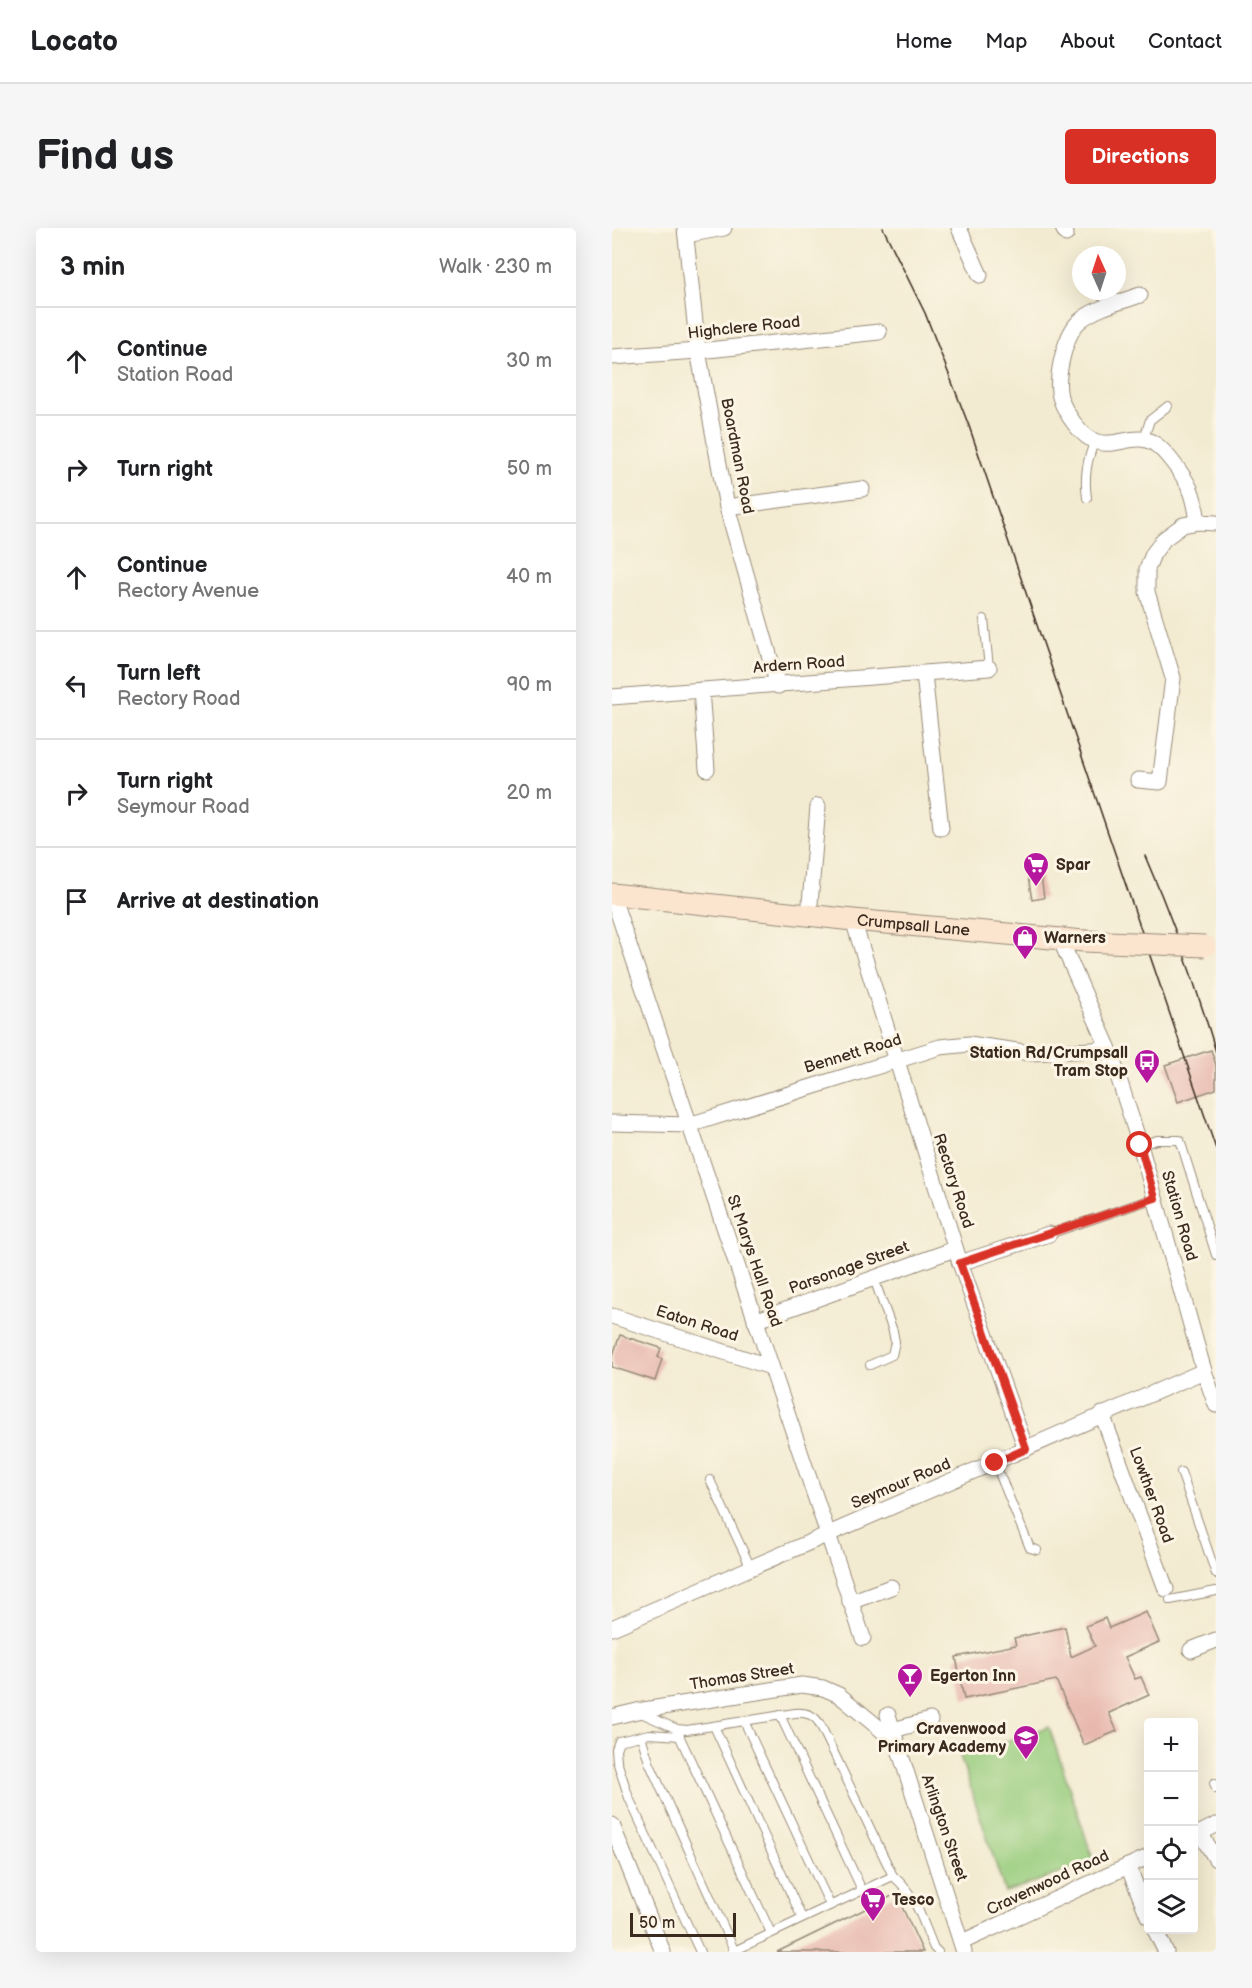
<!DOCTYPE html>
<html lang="en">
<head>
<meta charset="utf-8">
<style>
  :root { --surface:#fff; --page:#f6f6f6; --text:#202124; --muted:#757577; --line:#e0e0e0; --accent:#d93025 }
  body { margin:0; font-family:"Balsamiq Sans",sans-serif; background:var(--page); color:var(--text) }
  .controls { position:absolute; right:18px; bottom:18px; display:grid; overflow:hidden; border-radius:6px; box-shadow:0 6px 24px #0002 }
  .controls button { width:54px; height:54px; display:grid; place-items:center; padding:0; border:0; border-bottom:2px solid var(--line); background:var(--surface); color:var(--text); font:30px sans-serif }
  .compass { position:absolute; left:460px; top:18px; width:54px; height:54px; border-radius:50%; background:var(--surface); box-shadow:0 6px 24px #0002; rotate:357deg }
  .scale { position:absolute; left:18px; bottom:15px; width:106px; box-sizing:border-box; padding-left:6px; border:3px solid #3b2a1e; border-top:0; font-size:16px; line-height:21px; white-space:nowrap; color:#3b2a1e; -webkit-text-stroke:4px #fcf5e5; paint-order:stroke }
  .stop { position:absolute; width:18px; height:18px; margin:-14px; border:4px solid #d93025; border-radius:50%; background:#fff }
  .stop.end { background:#d93025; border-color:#fff; box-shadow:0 2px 6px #0008 }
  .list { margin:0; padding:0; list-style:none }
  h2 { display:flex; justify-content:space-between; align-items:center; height:78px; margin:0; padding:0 24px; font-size:26px }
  h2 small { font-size:20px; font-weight:400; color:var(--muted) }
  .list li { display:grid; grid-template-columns:39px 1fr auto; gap:18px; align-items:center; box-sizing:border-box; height:108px; padding:0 24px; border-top:2px solid var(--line) }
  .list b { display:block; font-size:22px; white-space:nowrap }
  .list p { margin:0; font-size:20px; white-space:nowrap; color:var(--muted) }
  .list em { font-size:20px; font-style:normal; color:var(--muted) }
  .icon { flex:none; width:33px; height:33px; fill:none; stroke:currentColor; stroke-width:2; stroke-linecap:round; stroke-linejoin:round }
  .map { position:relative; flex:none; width:604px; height:1724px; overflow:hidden; border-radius:6px }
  header { display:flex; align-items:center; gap:36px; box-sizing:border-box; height:84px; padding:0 30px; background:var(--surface); border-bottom:2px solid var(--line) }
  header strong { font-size:28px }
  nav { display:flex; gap:33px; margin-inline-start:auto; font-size:21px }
  .intro { display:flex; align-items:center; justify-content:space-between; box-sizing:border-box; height:144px; padding:0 36px }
  h1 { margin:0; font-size:42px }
  .button { padding:15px 27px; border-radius:6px; background:var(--accent); color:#fff; font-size:21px; font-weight:700 }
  main { display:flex; gap:36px; padding:0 36px }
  aside { flex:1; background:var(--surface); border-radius:6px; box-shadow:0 6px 24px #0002 }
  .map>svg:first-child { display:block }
  .green { fill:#97cc7d; stroke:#697b4e; stroke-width:1.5 }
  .building { fill:#e6b2a9 }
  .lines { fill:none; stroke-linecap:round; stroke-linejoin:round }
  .lane-casing { stroke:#978a78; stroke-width:10 }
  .street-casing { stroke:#978a78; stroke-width:17 }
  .secondary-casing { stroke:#978a78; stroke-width:23 }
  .lane { stroke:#fff; stroke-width:8 }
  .street { stroke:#fff; stroke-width:15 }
  .secondary { stroke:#fbe5cf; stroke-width:21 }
  .tram { stroke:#3b2a1e; stroke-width:1.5 }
  .secondary-bridge-casing { stroke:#978a78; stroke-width:23; stroke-linecap:butt }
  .secondary-bridge { stroke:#fbe5cf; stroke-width:21 }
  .route { stroke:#d93025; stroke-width:8 }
  .labels { text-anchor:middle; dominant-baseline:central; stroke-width:6; stroke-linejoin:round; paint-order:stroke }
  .street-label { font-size:16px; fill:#3b2a1e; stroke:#fcf5e5 }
  .poi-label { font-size:16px; font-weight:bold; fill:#3b2a1e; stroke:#fcf5e5; text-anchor:start }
</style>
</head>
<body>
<header>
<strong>Locato</strong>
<nav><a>Home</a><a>Map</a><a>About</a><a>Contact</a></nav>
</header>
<div class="intro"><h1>Find us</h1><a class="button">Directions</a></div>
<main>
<aside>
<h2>3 min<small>Walk · 230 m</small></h2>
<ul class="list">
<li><svg class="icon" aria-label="ahead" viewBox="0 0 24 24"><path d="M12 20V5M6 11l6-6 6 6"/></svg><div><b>Continue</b><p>Station Road</p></div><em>30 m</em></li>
<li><svg class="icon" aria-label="right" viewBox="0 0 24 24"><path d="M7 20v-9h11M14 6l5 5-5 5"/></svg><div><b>Turn right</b></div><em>50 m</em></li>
<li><svg class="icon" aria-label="ahead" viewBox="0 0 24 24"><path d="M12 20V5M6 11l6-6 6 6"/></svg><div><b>Continue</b><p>Rectory Avenue</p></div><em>40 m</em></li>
<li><svg class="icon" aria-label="left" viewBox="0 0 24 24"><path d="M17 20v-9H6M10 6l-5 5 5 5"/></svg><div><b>Turn left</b><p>Rectory Road</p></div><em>90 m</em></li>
<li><svg class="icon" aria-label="right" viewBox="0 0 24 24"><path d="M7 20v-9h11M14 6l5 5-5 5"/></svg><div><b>Turn right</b><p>Seymour Road</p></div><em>20 m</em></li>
<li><svg class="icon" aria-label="arrive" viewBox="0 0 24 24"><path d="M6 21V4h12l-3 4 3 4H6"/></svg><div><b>Arrive at destination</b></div></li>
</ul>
</aside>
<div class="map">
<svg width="604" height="1724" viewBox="0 0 604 1724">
  <rect width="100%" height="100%" fill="#fcf5e5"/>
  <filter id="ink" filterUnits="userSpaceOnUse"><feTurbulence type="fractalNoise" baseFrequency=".0167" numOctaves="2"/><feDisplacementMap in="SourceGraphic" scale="12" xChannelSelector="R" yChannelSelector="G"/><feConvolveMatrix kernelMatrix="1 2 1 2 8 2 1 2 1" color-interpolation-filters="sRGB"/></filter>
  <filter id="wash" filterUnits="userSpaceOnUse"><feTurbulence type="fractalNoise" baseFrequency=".008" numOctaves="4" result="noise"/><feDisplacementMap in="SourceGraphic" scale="24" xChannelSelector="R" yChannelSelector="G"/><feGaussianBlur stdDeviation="1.35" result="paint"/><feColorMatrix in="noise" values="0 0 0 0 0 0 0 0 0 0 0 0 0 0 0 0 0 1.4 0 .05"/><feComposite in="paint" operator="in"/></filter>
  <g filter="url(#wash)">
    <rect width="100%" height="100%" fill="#f3ebd1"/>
    <path class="green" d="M437 1499 482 1634 393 1664 348 1528Z"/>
    <g id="blocks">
      <g class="building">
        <path d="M429 648 432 670 420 672 416 649Z"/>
        <path d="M599 822 604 837V861L566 874 553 837Z"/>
        <path d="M8 1107 49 1120 46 1129 50 1131 43 1153 0 1139V1130Z"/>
        <path d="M534 1384 547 1414 513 1429 523 1451 529 1449 537 1467 497 1485 505 1503 472 1517 444 1452 352 1471 344 1429 404 1417 402 1410 453 1399 459 1429 483 1418 474 1398 493 1390 497 1400Z"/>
        <path d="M284 1666 311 1724H165Z"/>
      </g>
    </g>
  </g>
  <g filter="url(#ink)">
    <use href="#blocks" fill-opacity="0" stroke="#978a78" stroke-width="1.5"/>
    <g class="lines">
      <defs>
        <g id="lane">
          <path d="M532 210 538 192 556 178"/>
          <path d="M475 270C472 248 475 232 483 212"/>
          <path d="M372 391 377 440"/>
          <path d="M528 917 545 912H568L604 1027"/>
          <path d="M437 1006 543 970"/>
          <path d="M258 1137 280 1127 283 1114 281 1103 262 1051"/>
          <path d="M383 1235 418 1320 425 1322"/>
          <path d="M569 1244 604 1346"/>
          <path d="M98 1252 139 1340"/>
          <path d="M558 1372 604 1363"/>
          <path d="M29 1485 65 1501 75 1502 183 1485C195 1484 203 1487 209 1498L281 1648C304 1666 311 1695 322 1720L326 1724"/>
          <path d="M168 1487 250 1662"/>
          <path d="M132 1493 218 1677"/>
          <path d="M102 1498 190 1690"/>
          <path d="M66 1505 159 1705"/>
          <path d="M29 1508 37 1534 122 1722"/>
          <path d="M68 1508 37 1506 7 1513 4 1521 5 1533 17 1570 88 1724"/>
          <path d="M602 1555 604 1561"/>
          <path d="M120 1724 281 1648"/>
        </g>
        <g id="street">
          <path d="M73 0 86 123 115 279 166 458"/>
          <path d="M347 0 368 47"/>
          <path d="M451 0 454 6"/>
          <path d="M74 7 112 0"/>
          <path d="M528 67C509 74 485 79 469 92 453 104 443 150 448 169 453 185 469 209 485 214 505 220 525 203 543 216 549 220 555 227 559 232 578 256 582 264 586 294"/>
          <path d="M0 129 86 123 267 104"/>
          <path d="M115 279 250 261"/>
          <path d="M312 446 329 600"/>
          <path d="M89 462 95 541"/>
          <path d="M0 469 377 440"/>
          <path d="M526 552 548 554 561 450 535 364V341L541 326 552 311 571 297 586 294 604 295"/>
          <path d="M0 667 251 1410"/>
          <path d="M197 688 206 578"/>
          <path d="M241 692 348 1035 414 1221"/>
          <path d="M448 711 496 819 505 845 528 917 592 1143 604 1177"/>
          <path d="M0 895 77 897 328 819 357 816 419 825 480 822 496 819"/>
          <path d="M348 1035 437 1006"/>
          <path d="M0 1088 159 1139"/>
          <path d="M143 1093 343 1021"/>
          <path d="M490 1186 554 1361"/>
          <path d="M238 1374 279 1359"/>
          <path d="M0 1400 592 1143"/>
          <path d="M579 1422 604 1412"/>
          <path d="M276 1487 352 1724"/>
          <path d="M0 1489 25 1483 190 1457 211 1460 227 1467 284 1514"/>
          <path d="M281 1502 318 1492"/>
          <path d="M0 1597 51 1724"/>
          <path d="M588 1605 604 1631"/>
          <path d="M582 1608 604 1597"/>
          <path d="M516 1638 536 1688"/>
          <path d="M543 1702 554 1724"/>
          <path d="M350 1714 536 1629"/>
        </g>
        <g id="secondary">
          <path id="s1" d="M0 666 241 692 472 713"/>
        </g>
      </defs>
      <use href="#lane" class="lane-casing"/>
      <use href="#street" class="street-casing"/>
      <use href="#secondary" class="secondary-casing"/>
      <use href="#lane" class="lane"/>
      <use href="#street" class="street"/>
      <use href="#secondary" class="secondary"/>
      <g class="tram">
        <path d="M271 0 313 85 357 198 604 921"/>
        <path d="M533 628C561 692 584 757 604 824"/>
      </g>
      <defs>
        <path id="secondary-bridge" d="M472 713 593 718"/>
      </defs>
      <use href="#secondary-bridge" class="secondary-bridge-casing"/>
      <use href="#secondary-bridge" class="secondary-bridge"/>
    </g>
  </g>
  <g class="lines" filter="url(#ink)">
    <path class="route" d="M383 1235 414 1221 348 1035 543 970 528 917"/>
  </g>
  <defs>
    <symbol id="supermarket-pin" viewBox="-11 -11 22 30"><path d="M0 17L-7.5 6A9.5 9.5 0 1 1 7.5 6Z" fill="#b5179e" stroke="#fcf5e5"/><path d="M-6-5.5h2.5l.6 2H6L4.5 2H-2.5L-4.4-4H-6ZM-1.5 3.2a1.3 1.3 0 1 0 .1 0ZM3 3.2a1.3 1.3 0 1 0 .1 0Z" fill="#fff"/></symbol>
    <symbol id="shop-pin" viewBox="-11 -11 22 30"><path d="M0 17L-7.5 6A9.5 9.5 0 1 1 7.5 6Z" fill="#b5179e" stroke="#fcf5e5"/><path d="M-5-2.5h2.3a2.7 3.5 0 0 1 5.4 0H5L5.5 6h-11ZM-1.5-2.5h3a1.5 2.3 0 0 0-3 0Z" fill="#fff"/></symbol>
    <symbol id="bus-pin" viewBox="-11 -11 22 30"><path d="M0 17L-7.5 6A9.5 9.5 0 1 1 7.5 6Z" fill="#b5179e" stroke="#fcf5e5"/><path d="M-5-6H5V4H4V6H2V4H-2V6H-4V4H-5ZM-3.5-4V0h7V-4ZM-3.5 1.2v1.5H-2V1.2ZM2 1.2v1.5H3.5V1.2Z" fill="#fff"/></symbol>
    <symbol id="bar-pin" viewBox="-11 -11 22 30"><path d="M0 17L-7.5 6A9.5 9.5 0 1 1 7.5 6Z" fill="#b5179e" stroke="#fcf5e5"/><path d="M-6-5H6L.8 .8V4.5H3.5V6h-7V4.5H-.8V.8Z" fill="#fff"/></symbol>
    <symbol id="school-pin" viewBox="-11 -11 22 30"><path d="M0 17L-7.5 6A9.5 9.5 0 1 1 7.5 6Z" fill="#b5179e" stroke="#fcf5e5"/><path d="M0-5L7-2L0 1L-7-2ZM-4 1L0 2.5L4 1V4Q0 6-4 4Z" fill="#fff"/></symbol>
  </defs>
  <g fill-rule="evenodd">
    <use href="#supermarket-pin" x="409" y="622" width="30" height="40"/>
    <use href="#shop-pin" x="398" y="695" width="30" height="40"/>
    <use href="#bus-pin" x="520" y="819" width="30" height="40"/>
    <use href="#bar-pin" x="283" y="1433" width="30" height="40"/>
    <use href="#school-pin" x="399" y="1495" width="30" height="40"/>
    <use href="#supermarket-pin" x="246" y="1657" width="30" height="40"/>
  </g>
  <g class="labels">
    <g class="street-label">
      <text transform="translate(132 100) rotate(-6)">Highclere Road</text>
      <text transform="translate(125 228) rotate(79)">Boardman Road</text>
      <text transform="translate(187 437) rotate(-4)">Ardern Road</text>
      <text stroke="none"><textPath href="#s1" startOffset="303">Crumpsall Lane</textPath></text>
      <text transform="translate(241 826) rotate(-17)">Bennett Road</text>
      <text transform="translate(341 953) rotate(72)">Rectory Road</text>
      <text transform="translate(567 988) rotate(74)">Station Road</text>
      <text transform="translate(142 1033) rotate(71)">St Marys Hall Road</text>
      <text transform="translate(237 1040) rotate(-20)">Parsonage Street</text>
      <text transform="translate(85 1096) rotate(18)">Eaton Road</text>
      <text transform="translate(289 1256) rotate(-23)">Seymour Road</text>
      <text transform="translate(539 1267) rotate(70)">Lowther Road</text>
      <text transform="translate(130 1449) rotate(-9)">Thomas Street</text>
      <text transform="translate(332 1600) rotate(71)">Arlington Street</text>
      <text transform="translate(436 1655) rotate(-25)">Cravenwood Road</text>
    </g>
    <g class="poi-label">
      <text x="444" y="637">Spar</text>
      <text x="432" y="710">Warners</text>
      <text x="516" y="825" text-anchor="end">Station Rd/Crumpsall<tspan x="516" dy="18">Tram Stop</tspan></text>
      <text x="318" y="1448">Egerton Inn</text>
      <text x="394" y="1501" text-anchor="end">Cravenwood<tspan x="394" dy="18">Primary Academy</tspan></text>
      <text x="280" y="1672">Tesco</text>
    </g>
  </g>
</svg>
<div class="controls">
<button>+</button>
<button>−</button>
<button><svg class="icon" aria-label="locate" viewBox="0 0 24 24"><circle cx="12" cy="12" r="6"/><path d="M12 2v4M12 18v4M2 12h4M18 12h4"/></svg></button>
<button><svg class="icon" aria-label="layers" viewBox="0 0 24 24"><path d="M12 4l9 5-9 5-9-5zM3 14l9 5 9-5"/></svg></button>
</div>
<svg class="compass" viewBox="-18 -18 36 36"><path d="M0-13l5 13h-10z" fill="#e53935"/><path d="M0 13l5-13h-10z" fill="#757577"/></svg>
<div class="scale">50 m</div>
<div class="stop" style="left:528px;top:917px"></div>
<div class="stop end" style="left:383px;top:1235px"></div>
</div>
</main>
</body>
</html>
